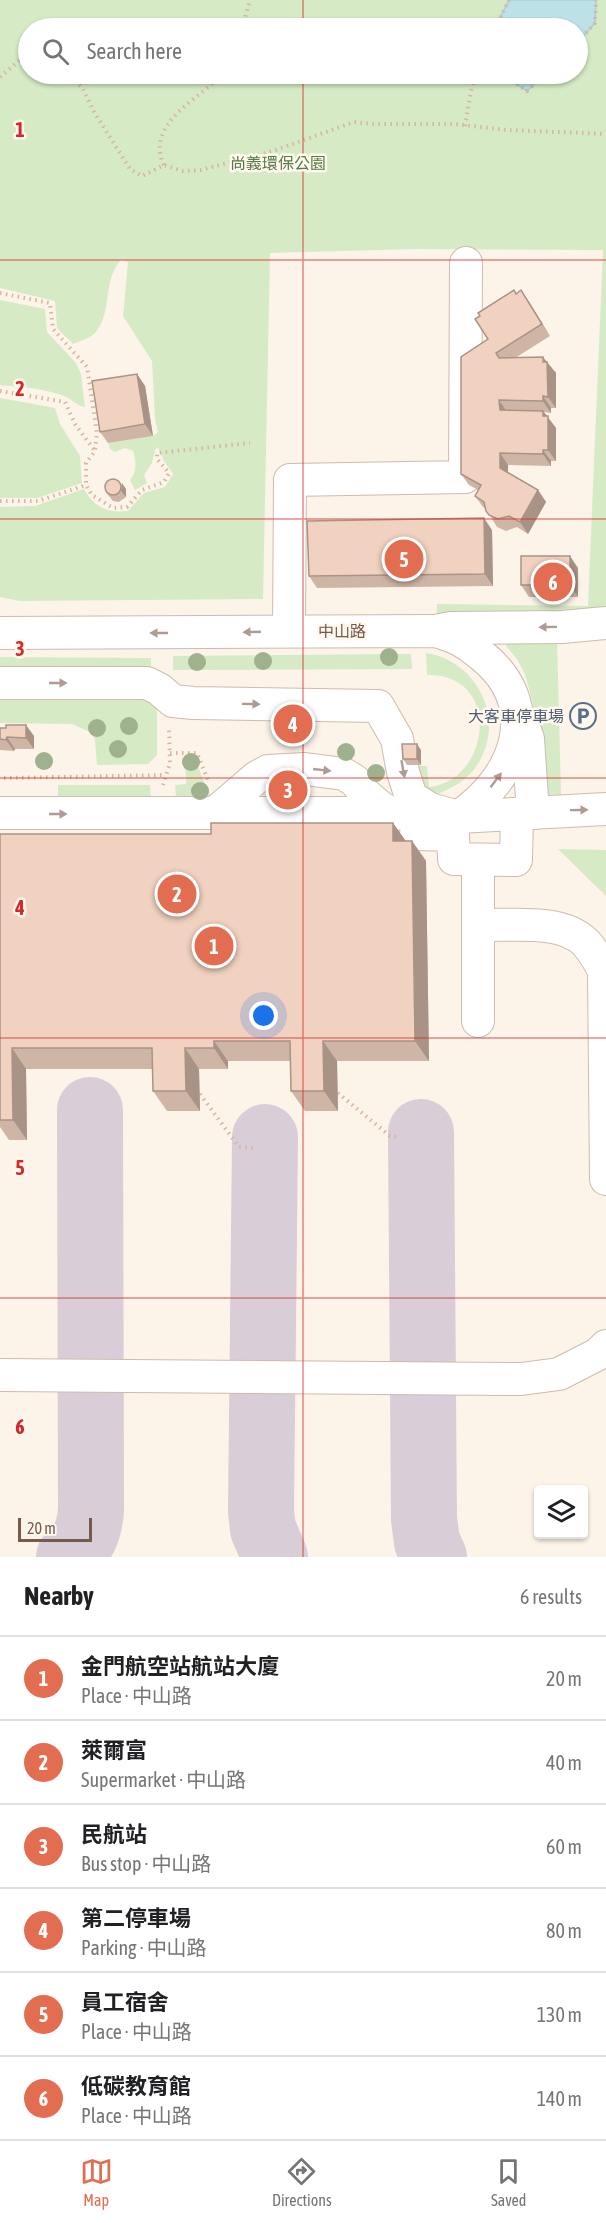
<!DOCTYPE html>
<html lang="en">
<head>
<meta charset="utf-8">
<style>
  :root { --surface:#fff; --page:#f2f2f2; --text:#202124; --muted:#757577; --line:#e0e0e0; --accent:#e36d50 }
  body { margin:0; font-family:"Asap Condensed","Noto Sans TC",sans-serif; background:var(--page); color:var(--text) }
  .controls { position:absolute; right:18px; bottom:18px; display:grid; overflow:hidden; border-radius:6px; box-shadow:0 2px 4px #0004 }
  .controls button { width:54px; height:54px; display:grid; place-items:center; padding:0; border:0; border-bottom:2px solid var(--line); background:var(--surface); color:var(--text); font:30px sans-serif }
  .scale { position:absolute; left:18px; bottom:15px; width:74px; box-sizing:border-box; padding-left:6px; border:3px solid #765a4c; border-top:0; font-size:16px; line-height:21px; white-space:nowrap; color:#765a4c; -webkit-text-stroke:4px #fff8ee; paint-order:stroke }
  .you { position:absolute; left:264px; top:1016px; width:21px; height:21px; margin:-15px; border:4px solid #fff; border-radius:50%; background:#1a73e8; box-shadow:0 0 0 9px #1a73e833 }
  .badge { display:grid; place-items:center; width:39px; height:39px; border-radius:50%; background:var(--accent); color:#fff; font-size:20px; font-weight:700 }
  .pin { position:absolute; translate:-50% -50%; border:3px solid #fff; box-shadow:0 2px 6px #0006 }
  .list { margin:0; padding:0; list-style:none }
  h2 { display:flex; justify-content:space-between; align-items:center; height:78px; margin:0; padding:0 24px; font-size:26px }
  h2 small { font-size:20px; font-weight:400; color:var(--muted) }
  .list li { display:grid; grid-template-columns:39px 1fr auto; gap:18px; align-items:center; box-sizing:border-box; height:84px; padding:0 24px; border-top:2px solid var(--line) }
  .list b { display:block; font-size:22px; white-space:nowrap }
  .list p { margin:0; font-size:20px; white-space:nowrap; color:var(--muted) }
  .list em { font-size:20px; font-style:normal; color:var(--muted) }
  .icon { flex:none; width:33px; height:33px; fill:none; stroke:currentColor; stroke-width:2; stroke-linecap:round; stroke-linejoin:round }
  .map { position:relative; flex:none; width:606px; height:1557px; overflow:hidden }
  .search { position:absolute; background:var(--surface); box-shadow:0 2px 4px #0004; left:18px; right:18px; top:18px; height:66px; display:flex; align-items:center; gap:15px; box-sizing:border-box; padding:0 21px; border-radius:33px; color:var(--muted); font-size:22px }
  .sheet { height:582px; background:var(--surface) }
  nav { display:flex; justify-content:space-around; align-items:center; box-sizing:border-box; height:84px; border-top:2px solid var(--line); background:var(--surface); font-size:16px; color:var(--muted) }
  nav a { display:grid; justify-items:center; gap:3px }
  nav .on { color:var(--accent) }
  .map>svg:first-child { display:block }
  .green { fill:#d6eac6; fill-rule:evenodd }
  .water { fill:#bce1e6; stroke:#a3d1d7; stroke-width:1.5 }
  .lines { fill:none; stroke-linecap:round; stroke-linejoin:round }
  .taxiway { stroke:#d9cdd7; stroke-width:66 }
  .minor-casing { stroke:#cebbae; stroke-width:34 }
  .path { stroke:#d6b5a3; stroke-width:4; stroke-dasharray:1.5 4.5; stroke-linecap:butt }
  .minor { stroke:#fff; stroke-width:32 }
  .tree { fill:#a0b18e }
  .wall { fill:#cfb5a5 }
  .shaded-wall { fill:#a99386 }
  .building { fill:#f1d2c0; stroke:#a99386; stroke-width:1.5 }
  .oneway { fill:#ad9c94 }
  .grid { fill:none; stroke:#d62828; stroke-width:1.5; stroke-opacity:0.55 }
  .labels { text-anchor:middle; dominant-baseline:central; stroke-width:5; stroke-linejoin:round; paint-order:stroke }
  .park-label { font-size:16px; fill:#557b44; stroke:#fff8ee }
  .street-label { font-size:16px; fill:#765a4c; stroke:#fff8ee }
  .service-label { font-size:16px; fill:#4e5e75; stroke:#fff8ee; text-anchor:end }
  .grid-label { font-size:20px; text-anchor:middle; font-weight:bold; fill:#d62828; stroke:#fff8ee; stroke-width:5; stroke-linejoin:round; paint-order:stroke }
</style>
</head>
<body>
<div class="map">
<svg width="606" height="1557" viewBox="0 0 606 1557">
  <rect width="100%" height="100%" fill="#fcf4e8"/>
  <g class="green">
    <path d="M0 0H606V623L436 631 437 604 588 606 603 250 415 249 270 253 263 599 19 601 0 597V507L35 506 84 489C95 508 107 513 128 511L144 493 165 487 173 474 164 461 158 447 155 450 152 463 144 475 147 483 135 490 130 480C137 472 136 460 133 451L125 448 115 452 110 449 108 443 153 436 158 432 155 419 152 361 123 316 128 262 121 260C102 280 113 313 95 333 90 338 80 341 73 344L57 328 55 301 0 288ZM28 28H578V74H28Z"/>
    <path d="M0 300 45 309 47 332 76 363 81 374 85 407C76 406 72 399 64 396 42 388 22 387 0 385Z"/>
    <path d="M0 398 55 408 60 424 80 456 82 483 37 498H0Z"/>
    <path d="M557 639 561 795 544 794 532 700 525 674 517 659 506 646V642Z"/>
    <path d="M426 653C479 661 508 723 475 768 464 784 446 790 429 798L407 765 427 766 429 787C491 781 503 673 427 675Z"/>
    <path d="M411 654 412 669 173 670V656Z"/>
    <path d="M0 657 151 658V676H0Z"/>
    <path d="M0 691 138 692 157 704V755L148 764 97 765 95 739 90 732 72 724 0 723Z"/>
    <path d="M194 757 210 796 176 797 175 785 186 784 185 758Z"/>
    <path d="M58 785H150L151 798H58Z"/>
    <path d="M558 849 606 850V896Z"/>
  </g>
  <g class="water">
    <path d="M509 0H596L595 23 578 42V28H495Z"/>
    <path d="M502 74H545L527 91Z"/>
  </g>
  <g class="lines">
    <g class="taxiway">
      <path d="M421 1132 424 1519 427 1542 434 1557"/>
      <path d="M265 1137 261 1511 263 1529 275 1557"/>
      <path d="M69 1557C84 1543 90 1529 91 1509L90 1110"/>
    </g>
    <defs>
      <g id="minor">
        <path d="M440 630 451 628 562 627 606 623"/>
        <path d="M289 631 290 480 465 477 466 263"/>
        <path d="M0 633 436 631C454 636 466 642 480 654 544 704 518 777 458 817L390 813H0"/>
        <path d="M0 683H147L159 689 173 701 193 703 378 706 397 739 403 772 410 794 414 799 430 809 458 817 606 809"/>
        <path d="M523 724 528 739 533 813"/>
        <path d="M215 813 257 777 268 771 305 769 344 774 355 781 365 794 379 806 390 813"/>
        <path d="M416 834 453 835 454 859 516 860 517 814"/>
        <path d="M478 860V1021"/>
        <path d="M478 925C510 926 562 918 586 943 594 952 599 961 604 971L606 1179"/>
        <path d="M0 1375 521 1379 559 1374 598 1354 606 1346"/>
      </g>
    </defs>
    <use href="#minor" class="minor-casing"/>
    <g class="path">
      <path d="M242 28 250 0"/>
      <path d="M495 28 509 0"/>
      <path d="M578 42 595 23 596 0"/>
      <path d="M65 74 82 87 94 112 130 169 142 176 164 165 183 171 201 170 273 151 354 122 373 124H454L507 130 606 134"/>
      <path d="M502 74 527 91 545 74"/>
      <path d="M0 77 28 53"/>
      <path d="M465 126 472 85 478 74"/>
      <path d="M164 165C144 124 200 98 223 74"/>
      <path d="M0 293 50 303 53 329 87 367 97 433 95 451 86 463V485L92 495 113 508 127 507 142 490 164 482 169 473 157 459V453L250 443"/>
      <path d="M0 391 65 402 75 424 95 451"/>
      <path d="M0 501H38L86 485"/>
      <path d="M170 753H197L209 783"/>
      <path d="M4 778 166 775"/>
      <path d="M163 785 170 763 169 728"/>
      <path d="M338 1093 390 1136 400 1137"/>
      <path d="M200 1094 239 1147 254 1148"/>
    </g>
    <use href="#minor" class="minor"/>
  </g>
  <g class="tree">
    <circle cx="389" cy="657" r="9"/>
    <circle cx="263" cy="661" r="9"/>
    <circle cx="197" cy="662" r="9"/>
    <circle cx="129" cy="726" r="9"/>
    <circle cx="97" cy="728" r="9"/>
    <circle cx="118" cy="749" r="9"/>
    <circle cx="346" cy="752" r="9"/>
    <circle cx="44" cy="761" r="9"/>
    <circle cx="191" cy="762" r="9"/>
    <circle cx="376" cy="773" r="9"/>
    <circle cx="200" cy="791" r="9"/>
  </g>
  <g class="wall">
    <path d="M516 293 529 302 550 336 515 358 546 362 556 373V408H551V413L544 412 556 428V461H551V466L508 465V473L538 490 546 502 528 534 517 527 506 531 497 527 486 509 483 507 475 496 478 490 469 485 461 474 488 339Z"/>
    <path d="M137 374 145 386 153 436 108 443 100 432Z"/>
    <path d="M126 489V497L119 502 113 501 105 491Z"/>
    <path d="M492 530 493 586 317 588 309 576Z"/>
    <path d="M578 568V597H529L521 585Z"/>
    <path d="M0 728 34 736V749H15L14 751 0 750Z"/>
    <path d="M421 750V765H407L403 759Z"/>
    <path d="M297 775 301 781V798H278L274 792Z"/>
    <path d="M393 823 406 841H412L426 861 429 1061H337L338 1111H305L291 1091 290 1061H228V1069H199L200 1111H167L153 1091V1069H26L27 1140H9L0 1127V834H211Z"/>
  </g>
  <g class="shaded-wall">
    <path d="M521 290 529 302 550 336 542 324Z"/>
    <path d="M543 357 556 373V408L548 397Z"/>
    <path d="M137 374 145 386 153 436 145 424Z"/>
    <path d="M543 396 551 408V413L543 401Z"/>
    <path d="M499 400 507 412 500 410Z"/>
    <path d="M543 411 556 428V461L548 450Z"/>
    <path d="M543 450 551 461V466L543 454Z"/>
    <path d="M500 453 508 465V479L500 468Z"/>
    <path d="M122 483 126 489V497L121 491Z"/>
    <path d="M538 490 546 502 528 534 520 522Z"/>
    <path d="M484 518 492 530 493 586 485 574Z"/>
    <path d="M570 556 578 568V597L570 585Z"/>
    <path d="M26 725 34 736V749L26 738Z"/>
    <path d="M7 737 15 749 14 751 6 740Z"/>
    <path d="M417 744 421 750V765L417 759Z"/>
    <path d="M297 775 301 781V798L297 792Z"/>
    <path d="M393 823 407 843 393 841Z"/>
    <path d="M412 841 426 861 429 1061 415 1041Z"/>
    <path d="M214 1041 228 1061V1069L214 1048Z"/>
    <path d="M323 1041 337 1061 338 1111 324 1091Z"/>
    <path d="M12 1048 26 1069 27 1140 13 1120Z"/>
    <path d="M185 1048 199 1069 200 1111 186 1091Z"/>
  </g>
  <g class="building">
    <path d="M514 290 516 294 521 290 542 324 496 353 499 358 543 357V362H547L548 397 543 396V401L499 400 500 410 543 411V416H548V450H543V454L500 453V468L538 490 520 522 509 516 498 519 489 515 486 511 484 502 475 496 481 485 461 474V357L488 339 475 319 480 316 478 313Z"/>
    <path d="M137 374 145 424 100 432 92 381Z"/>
    <circle cx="113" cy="487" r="8"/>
    <path d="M484 518 485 574 309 576 307 521Z"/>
    <rect x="521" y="556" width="49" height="29"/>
    <path d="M6 725H26V738L7 737 6 740 0 739V728H6Z"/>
    <path d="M402 744H417V759H403Z"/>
    <rect x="274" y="775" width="23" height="17"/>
    <path d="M211 823H393V841H412L415 1041H323L324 1091H291L290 1041H214V1048H185L186 1091H153L152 1048H12L13 1120H0V834H211Z"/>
  </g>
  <defs><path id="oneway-solid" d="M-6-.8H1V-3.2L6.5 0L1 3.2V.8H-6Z" transform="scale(1.5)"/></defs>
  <g class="oneway">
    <use href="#oneway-solid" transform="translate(548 627) rotate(179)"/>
    <use href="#oneway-solid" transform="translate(252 632) rotate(178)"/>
    <use href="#oneway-solid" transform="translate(159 633) rotate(-180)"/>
    <use href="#oneway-solid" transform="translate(58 683)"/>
    <use href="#oneway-solid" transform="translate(251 704) rotate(1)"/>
    <use href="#oneway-solid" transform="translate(403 769) rotate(80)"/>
    <use href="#oneway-solid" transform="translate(322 770) rotate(6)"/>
    <use href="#oneway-solid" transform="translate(496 780) rotate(-53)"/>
    <use href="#oneway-solid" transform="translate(579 810) rotate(-1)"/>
    <use href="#oneway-solid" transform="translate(58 814)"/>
  </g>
  <path class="grid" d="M303 0V28M303 74V1557M0 260H606M0 519H606M0 778H606M0 1038H606M0 1298H606"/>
  <defs>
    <symbol id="parking-ring" viewBox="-11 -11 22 22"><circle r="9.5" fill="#fff8ee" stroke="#5c6f8a" stroke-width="1.5"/><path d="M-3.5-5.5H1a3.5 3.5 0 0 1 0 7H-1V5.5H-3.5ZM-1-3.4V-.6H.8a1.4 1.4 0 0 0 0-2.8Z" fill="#5c6f8a"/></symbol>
  </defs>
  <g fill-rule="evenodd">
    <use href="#parking-ring" x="568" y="701" width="30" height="30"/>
  </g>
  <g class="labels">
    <g class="park-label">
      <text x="278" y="163">尚義環保公園</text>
    </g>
    <g class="street-label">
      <text x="342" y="631">中山路</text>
    </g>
    <g class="service-label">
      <text x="564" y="716">大客車停車場</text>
    </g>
  </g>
  <g class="grid-label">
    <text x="20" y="137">1</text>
    <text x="20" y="396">2</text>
    <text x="20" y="656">3</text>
    <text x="20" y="915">4</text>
    <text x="20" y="1175">5</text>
    <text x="20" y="1434">6</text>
  </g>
</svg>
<div class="controls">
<button><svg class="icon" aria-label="layers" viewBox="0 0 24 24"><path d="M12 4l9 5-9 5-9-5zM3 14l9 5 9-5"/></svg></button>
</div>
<div class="scale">20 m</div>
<div class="you"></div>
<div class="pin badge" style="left:214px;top:946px">1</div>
<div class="pin badge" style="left:177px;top:894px">2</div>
<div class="pin badge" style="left:288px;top:790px">3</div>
<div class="pin badge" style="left:293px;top:724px">4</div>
<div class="pin badge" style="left:404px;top:559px">5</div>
<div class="pin badge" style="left:553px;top:582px">6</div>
<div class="search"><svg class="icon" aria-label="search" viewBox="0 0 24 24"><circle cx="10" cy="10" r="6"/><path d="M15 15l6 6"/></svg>Search here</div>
</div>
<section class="sheet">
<h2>Nearby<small>6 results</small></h2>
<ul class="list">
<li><span class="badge">1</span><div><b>金門航空站航站大廈</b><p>Place · 中山路</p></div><em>20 m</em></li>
<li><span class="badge">2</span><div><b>萊爾富</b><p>Supermarket · 中山路</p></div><em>40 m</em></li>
<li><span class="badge">3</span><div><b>民航站</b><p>Bus stop · 中山路</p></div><em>60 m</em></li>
<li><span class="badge">4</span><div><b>第二停車場</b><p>Parking · 中山路</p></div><em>80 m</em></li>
<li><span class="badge">5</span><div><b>員工宿舍</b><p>Place · 中山路</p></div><em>130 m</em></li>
<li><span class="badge">6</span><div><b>低碳教育館</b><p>Place · 中山路</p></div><em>140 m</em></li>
</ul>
</section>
<nav>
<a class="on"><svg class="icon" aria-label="map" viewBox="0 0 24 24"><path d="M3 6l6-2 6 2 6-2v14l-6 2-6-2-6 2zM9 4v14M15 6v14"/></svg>Map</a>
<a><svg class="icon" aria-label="directions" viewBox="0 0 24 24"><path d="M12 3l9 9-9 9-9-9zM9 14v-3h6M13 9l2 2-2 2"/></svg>Directions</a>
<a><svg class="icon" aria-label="saved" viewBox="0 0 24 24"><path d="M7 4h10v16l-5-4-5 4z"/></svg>Saved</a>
</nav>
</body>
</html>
